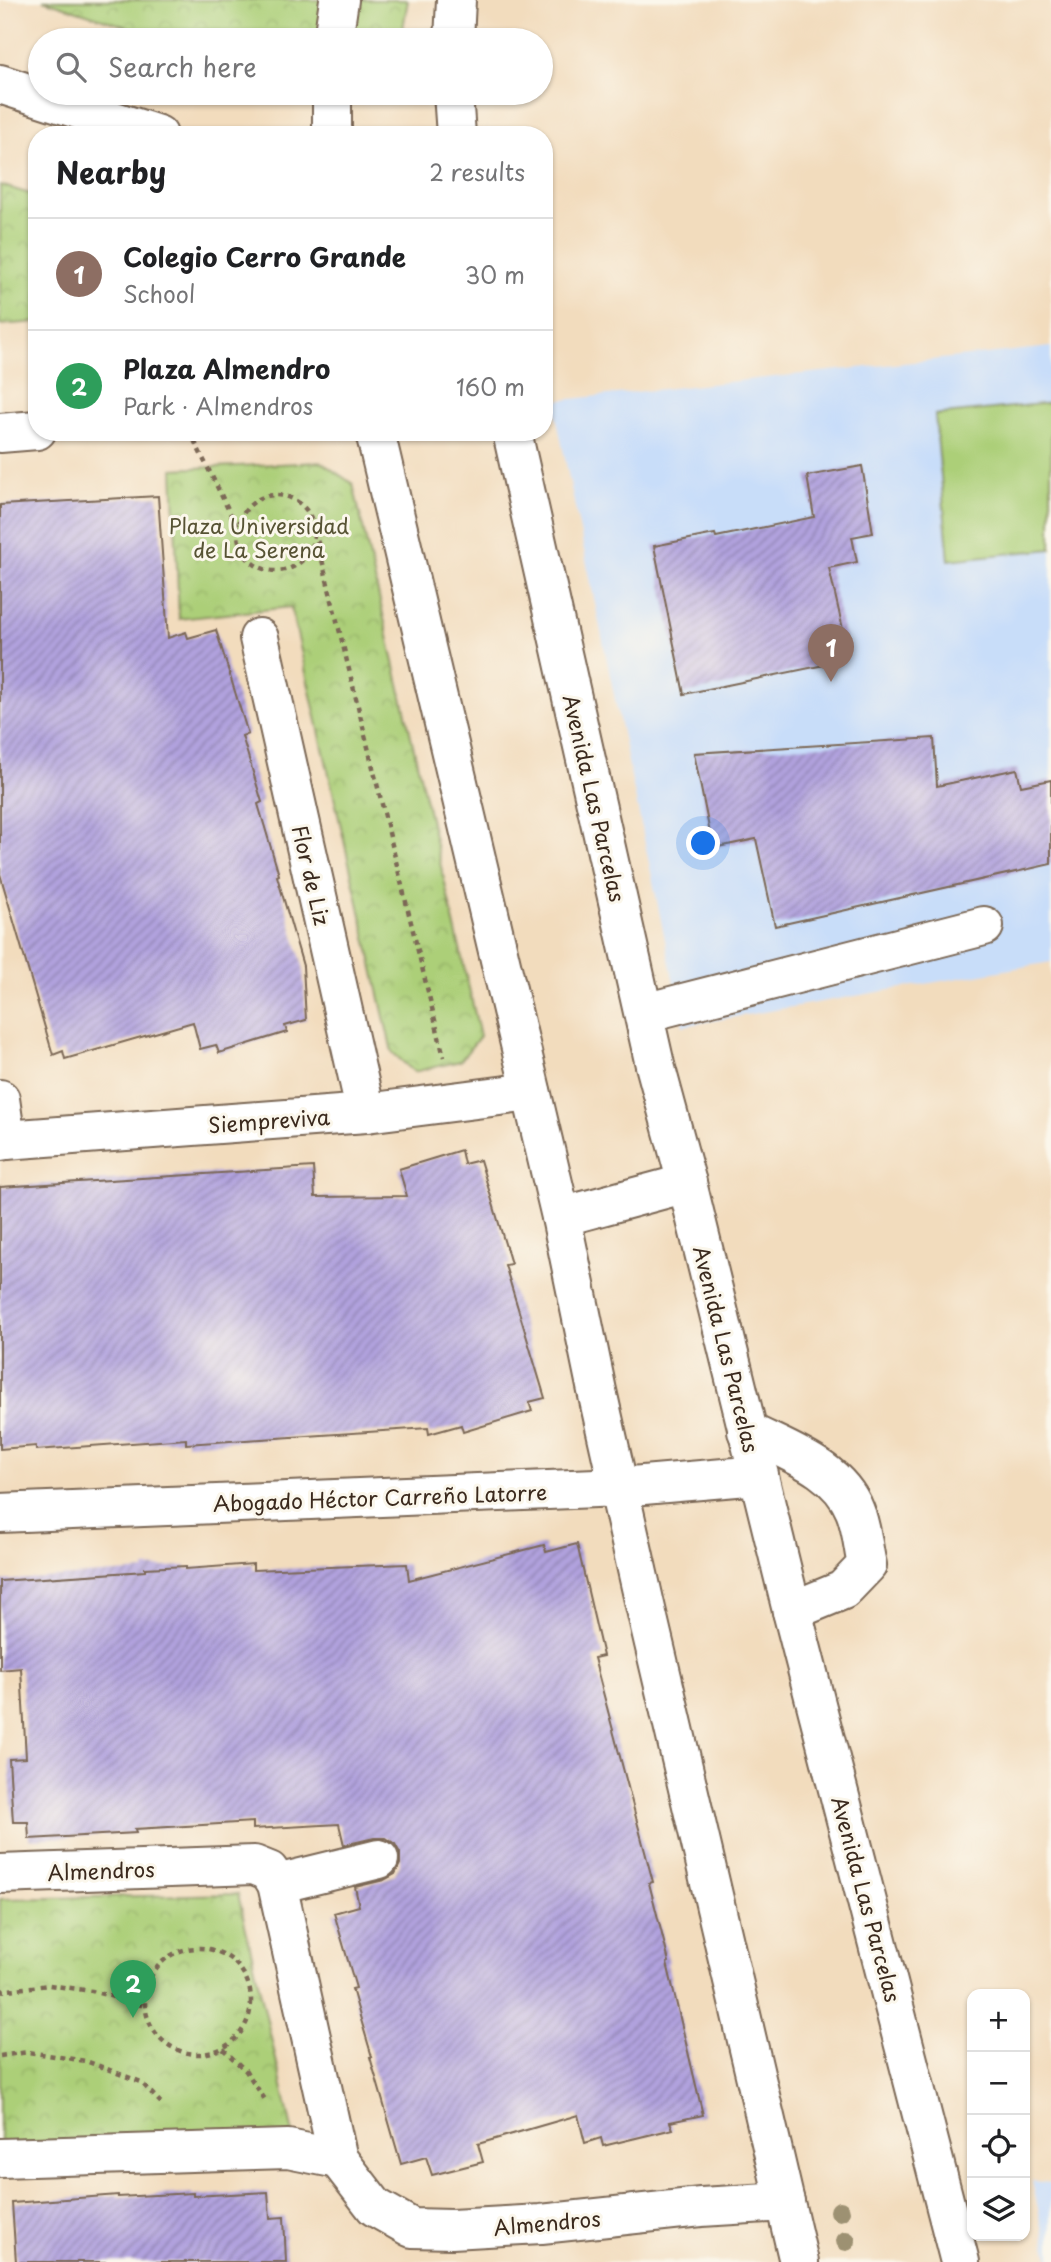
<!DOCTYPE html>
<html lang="en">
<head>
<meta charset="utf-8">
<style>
  :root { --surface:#fff; --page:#f2f2f2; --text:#202124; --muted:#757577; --line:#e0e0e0; --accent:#0b8043 }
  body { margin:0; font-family:"Playpen Sans",sans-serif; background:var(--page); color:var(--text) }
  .controls { position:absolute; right:21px; bottom:21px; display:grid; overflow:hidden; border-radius:14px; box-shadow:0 2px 5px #0004 }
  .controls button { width:63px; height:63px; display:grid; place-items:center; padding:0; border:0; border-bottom:2px solid var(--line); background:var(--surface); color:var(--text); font:35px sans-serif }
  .you { position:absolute; left:704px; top:844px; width:24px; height:24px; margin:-18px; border:5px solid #fff; border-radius:50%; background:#1a73e8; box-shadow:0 0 0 10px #1a73e833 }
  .badge { display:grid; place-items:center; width:46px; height:46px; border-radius:50%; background:var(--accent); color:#fff; font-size:23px; font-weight:700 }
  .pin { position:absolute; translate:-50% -58px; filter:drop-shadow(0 2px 4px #0008) }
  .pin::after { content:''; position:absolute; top:37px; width:24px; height:21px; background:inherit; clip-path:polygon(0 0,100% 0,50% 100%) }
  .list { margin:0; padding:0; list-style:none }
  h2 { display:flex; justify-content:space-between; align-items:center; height:91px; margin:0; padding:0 28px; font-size:30px }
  h2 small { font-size:23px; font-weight:400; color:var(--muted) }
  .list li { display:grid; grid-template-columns:46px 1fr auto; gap:21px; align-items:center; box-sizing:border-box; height:112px; padding:0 28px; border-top:2px solid var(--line) }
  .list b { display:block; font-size:26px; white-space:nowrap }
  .list p { margin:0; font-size:23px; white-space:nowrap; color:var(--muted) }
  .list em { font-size:23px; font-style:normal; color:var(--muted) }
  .icon { flex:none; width:38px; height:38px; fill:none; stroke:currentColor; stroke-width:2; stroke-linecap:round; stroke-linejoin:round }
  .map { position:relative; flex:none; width:1051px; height:2262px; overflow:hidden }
  .search { position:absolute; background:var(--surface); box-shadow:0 2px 5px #0004; left:28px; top:28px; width:525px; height:77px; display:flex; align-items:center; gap:18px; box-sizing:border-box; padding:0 24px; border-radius:38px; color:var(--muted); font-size:26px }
  .panel { position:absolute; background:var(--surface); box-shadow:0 2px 5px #0004; left:28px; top:126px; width:525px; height:315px; border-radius:28px }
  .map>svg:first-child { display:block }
  .built { fill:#c8ddf9 }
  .park { fill:url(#park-crowns); stroke:#747c4b; stroke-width:2 }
  .pitch { fill:#accf78; stroke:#747c4b; stroke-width:2 }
  .building { fill:url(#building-hatch) }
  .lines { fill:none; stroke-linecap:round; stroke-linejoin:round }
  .minor-casing { stroke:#7b6856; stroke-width:42 }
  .major-casing { stroke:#7b6856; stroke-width:42 }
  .path { stroke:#7b6856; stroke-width:4.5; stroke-dasharray:5 5; stroke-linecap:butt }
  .minor { stroke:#fff; stroke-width:38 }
  .major { stroke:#fff; stroke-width:38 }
  .tree { fill:#9d9172 }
  .labels { text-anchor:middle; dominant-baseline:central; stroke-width:6; stroke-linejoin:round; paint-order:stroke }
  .park-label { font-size:21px; fill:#575334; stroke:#fbf7ec }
  .street-label { font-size:21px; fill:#3b2a1e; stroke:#fbf7ec }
</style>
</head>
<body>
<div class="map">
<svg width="1051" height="2262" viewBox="0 0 1051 2262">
  <defs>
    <pattern id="park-crowns" width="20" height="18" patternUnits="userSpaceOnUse" patternTransform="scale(1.75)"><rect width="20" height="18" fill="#accf78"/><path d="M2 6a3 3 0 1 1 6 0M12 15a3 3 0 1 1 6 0" fill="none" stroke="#95b267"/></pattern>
    <pattern id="building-hatch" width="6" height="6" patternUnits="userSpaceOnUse" patternTransform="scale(1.75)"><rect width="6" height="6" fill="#b1a2de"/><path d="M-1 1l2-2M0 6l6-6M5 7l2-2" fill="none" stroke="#9184b3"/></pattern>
  </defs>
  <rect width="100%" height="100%" fill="#fbf7ec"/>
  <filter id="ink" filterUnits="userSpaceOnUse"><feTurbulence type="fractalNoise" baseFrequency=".0143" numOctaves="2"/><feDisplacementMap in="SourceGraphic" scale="14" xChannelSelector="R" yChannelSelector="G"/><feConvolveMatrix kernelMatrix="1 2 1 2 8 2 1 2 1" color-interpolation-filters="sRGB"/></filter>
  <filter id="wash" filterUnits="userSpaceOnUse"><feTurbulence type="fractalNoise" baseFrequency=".00686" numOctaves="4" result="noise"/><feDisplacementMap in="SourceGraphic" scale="28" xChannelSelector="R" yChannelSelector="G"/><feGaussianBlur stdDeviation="1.57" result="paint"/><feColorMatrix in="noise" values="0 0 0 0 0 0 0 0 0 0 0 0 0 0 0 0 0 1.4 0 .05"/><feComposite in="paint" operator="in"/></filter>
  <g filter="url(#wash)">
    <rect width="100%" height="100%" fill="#f2dcbd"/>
    <g class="built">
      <path d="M1051 347V962L683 1026 553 401Z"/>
      <path d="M1032 2181 1051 2183V2262H1050Z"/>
    </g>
    <g class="park">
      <path d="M43 0H408L401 40H168Z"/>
      <path d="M0 185 37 196V322L0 325Z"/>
      <path d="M321 462 353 484 480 1036 460 1061 414 1072 392 1052 291 607 179 619 173 469Z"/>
      <path d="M238 1894 294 2138 0 2146V1899Z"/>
    </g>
    <path class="pitch" d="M1051 403V549L949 560 935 415Z"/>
    <g id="blocks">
      <g class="building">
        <path d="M862 466 873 533 852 537 857 562 829 568 845 638 829 641 834 663 684 694 654 546 715 534 716 537 814 517 807 476Z"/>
        <path d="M158 496 168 638 186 632 188 638 216 630 248 734 242 736 262 802 258 804 279 875 277 876 303 966 306 1020 285 1026 287 1032 219 1053 216 1045 200 1049 193 1022 65 1059 63 1051 53 1055 0 874V505Z"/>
        <path d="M934 738 937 786 1017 769 1021 786 1051 780V864L775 926 756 839 713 848 694 753Z"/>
        <path d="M461 1150 464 1164 480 1160 511 1264 505 1265 545 1398 529 1402 532 1411 463 1432 461 1425 429 1434 428 1428 186 1444V1439L36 1450V1446L0 1449V1187L313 1167 315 1197 407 1196 399 1169Z"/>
        <path d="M577 1544 603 1656 594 1658 653 1882 649 1883 669 1962 667 1963 703 2115 670 2122 673 2129 603 2146 601 2138 585 2143 578 2115 478 2144 483 2162 432 2175 426 2157 401 2164 370 2057H372L352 1989 356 1988 334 1913 359 1906 355 1887 384 1880 395 1874 400 1864V1853L395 1844 386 1838H374L344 1845 339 1824 253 1829V1822L135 1829 136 1833 29 1839 28 1822H13L9 1759 26 1758 21 1668 0 1670V1581L145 1571V1568L186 1566V1569L253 1564V1570L407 1564 409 1580 544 1545 546 1552Z"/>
        <path d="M268 2192 270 2218 284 2217 286 2262H16L12 2203 118 2195V2197L193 2193V2196Z"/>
      </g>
    </g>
  </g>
  <g filter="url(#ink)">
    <use href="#blocks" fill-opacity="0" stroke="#7b6856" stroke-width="2"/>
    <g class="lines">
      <defs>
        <g id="minor">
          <path d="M0 84 158 135"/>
          <path d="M0 433 37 430"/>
          <path d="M259 638 366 1113"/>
          <path d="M644 1013 984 926"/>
          <path d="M0 1099 6 1140 0 1141"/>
          <path d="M6 1140 366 1113 531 1092"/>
          <path d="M747 1431C785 1451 838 1467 855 1511 862 1528 863 1548 867 1565L843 1590 792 1611"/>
          <path d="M0 1513 620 1487 759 1475"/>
          <path d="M0 1874 254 1865 269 1871 277 1884 338 2159 375 2207 412 2228 452 2229 541 2224 701 2207 785 2202"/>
          <path d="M277 1884 379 1859"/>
          <path d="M0 2158 288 2149 338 2159"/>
        </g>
        <g id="major">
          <path d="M333 40 339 0"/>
          <path d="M454 40 456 0"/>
          <path d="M332 93V135"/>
          <path d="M453 93 456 135"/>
          <path d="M375 432 561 1217 597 1391 645 1605 799 2262"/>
          <path d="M512 432 655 1065 687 1183 792 1611 960 2262"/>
          <path d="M561 1217 687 1183"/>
        </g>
      </defs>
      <use href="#minor" class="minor-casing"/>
      <use href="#major" class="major-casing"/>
      <g class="path">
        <path d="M190 432 238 529"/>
        <circle cx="276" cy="533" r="38"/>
        <path d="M315 531 444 1057"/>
        <circle cx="198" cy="2001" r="53"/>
        <path d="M0 1991 49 1985 92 1991 145 2006"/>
        <path d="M223 2049 246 2071 266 2101"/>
        <path d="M0 2056 28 2052 86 2061 141 2082 163 2105"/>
      </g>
      <use href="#minor" class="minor"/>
      <use href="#major" class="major"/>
    </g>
    <g class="tree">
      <circle cx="840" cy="2211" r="10"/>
      <circle cx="846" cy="2241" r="10"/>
    </g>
  </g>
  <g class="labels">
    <g class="park-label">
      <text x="259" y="525">Plaza Universidad<tspan x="259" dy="24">de La Serena</tspan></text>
    </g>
    <g class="street-label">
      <text transform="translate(595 798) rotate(77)">Avenida Las Parcelas</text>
      <text transform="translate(312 875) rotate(77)">Flor de Liz</text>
      <text transform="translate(269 1120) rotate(-4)">Siempreviva</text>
      <text transform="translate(727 1349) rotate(76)">Avenida Las Parcelas</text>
      <text transform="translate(380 1497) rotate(-2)">Abogado Héctor Carreño Latorre</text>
      <text transform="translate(101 1870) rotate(-2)">Almendros</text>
      <text transform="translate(867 1899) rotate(75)">Avenida Las Parcelas</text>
      <text transform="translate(547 2222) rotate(-5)">Almendros</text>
    </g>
  </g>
</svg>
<div class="controls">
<button>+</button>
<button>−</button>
<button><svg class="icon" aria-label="locate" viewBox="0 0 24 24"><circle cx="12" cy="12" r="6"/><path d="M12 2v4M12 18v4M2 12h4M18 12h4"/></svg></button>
<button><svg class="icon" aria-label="layers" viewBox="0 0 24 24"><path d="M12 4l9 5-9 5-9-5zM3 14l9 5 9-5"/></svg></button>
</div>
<div class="you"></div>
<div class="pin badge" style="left:831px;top:682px;background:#8d6e63">1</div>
<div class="pin badge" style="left:133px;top:2018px;background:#2e9e5b">2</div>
<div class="search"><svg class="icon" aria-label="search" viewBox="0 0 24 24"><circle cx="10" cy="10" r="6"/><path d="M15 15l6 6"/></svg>Search here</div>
<section class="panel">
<h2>Nearby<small>2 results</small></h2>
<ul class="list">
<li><span class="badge" style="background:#8d6e63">1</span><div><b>Colegio Cerro Grande</b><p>School</p></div><em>30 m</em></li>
<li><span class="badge" style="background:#2e9e5b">2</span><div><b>Plaza Almendro</b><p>Park · Almendros</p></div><em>160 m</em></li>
</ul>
</section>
</div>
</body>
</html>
